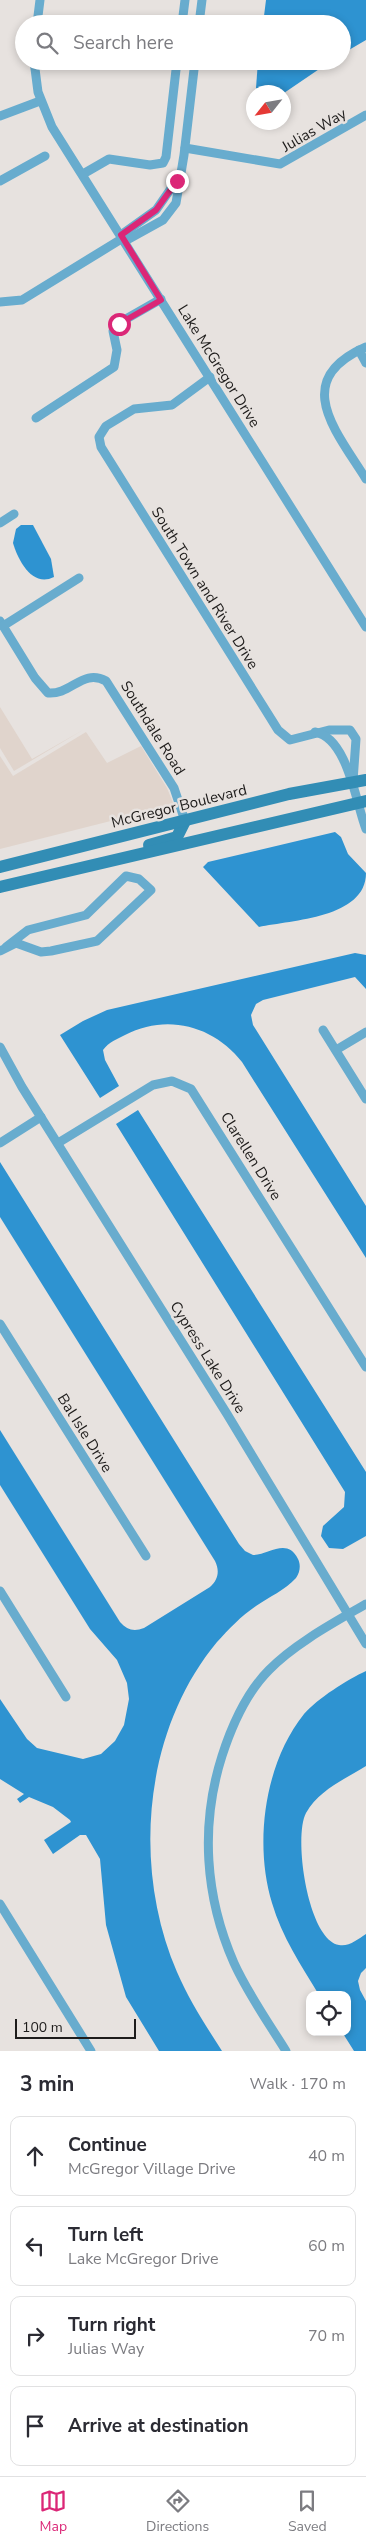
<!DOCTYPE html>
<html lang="en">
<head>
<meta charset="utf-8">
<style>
  :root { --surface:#fff; --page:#f7f7f7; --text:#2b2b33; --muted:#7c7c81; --line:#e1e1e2; --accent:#db2777 }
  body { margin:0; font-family:"Nunito Sans",sans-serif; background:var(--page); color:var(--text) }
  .controls { position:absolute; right:15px; bottom:15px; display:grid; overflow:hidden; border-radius:10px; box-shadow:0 2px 8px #0003 }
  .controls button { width:45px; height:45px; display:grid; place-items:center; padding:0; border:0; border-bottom:1px solid var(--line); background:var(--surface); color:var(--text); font:25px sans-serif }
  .compass { position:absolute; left:246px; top:85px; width:45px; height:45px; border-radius:50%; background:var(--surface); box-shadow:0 2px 8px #0003; rotate:239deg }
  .scale { position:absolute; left:15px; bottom:12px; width:121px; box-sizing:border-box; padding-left:5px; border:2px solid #1e1c1b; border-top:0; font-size:14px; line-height:18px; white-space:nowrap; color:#1e1c1b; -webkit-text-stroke:4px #e7e2df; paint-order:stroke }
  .stop { position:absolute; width:15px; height:15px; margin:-11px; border:4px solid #db2777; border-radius:50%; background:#fff }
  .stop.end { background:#db2777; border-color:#fff; box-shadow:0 1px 5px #0008 }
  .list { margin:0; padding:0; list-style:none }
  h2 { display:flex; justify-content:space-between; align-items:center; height:65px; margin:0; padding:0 20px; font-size:21px }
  h2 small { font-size:16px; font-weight:400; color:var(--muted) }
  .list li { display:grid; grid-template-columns:32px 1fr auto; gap:15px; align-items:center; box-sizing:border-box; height:80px; margin:0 10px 10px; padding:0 10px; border:1px solid var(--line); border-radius:10px }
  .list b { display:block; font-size:19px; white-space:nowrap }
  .list p { margin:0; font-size:16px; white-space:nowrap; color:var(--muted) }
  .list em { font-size:16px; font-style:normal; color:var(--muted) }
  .icon { flex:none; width:28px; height:28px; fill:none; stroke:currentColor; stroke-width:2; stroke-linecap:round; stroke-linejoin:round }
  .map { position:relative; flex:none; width:366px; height:2051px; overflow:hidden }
  .search { position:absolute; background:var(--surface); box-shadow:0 2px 8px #0003; left:15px; right:15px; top:15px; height:55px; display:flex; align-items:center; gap:12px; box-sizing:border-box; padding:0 18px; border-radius:28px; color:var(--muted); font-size:19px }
  .sheet { height:425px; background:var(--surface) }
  nav { display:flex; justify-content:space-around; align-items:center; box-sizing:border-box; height:70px; border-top:1px solid var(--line); background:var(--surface); font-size:14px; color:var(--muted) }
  nav a { display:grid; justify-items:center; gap:2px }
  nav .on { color:var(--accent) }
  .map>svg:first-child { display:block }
  .built { fill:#e0d4cc }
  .water { fill:#2e93d1 }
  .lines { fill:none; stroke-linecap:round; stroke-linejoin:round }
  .minor { stroke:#68acce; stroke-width:9 }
  .secondary { stroke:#328db5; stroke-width:12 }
  .route { stroke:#db2777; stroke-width:6 }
  .labels { text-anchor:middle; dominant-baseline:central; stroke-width:5; stroke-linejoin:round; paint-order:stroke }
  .street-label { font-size:15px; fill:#1e1c1b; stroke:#e7e2df }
</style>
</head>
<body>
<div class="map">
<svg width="366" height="2051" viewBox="0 0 366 2051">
  <rect width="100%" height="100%" fill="#e7e2df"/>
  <g class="built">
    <path d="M0 707 32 759 83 730 14 771 0 748Z"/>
    <path d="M86 732 107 763 141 746 167 788 174 805 0 849V756L13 776Z"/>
  </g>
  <g class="water">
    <path d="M266 0H366V40L342 54V24H263Z"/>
    <path d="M258 61H331L284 93 261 92 256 88Z"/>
    <path d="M21 525H33L51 559 54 577C32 588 18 560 13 543L16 529Z"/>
    <path d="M335 832 341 837 348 854 366 873C366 918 292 920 259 927L203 867 208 862Z"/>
    <path d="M355 953 366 955V989L355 977 263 1000 256 1004 251 1015 253 1025 366 1206V1258L242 1062C214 1026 167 1013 125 1035 117 1039 109 1042 103 1050L105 1060 119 1086 100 1098 60 1035 83 1021 107 1010Z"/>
    <path d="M138 1110 366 1472V1536L343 1549 329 1548 321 1536 323 1526 344 1507 345 1492 116 1124Z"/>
    <path d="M0 1162 239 1544 245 1551 253 1555C269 1555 287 1537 298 1559 301 1565 300 1572 296 1578 285 1590 269 1597 256 1606 241 1616 229 1629 217 1642 143 1731 132 1868 177 1972 189 2000 206 2026 222 2051H159L126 1997 106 1925 100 1859 86 1835H80L53 1854 44 1840 71 1822 70 1820 53 1807 29 1797 20 1803 17 1799 24 1794 0 1779V1699L27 1739 37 1748 83 1759 101 1754 115 1741 124 1725 129 1699 127 1683 117 1660 90 1629 0 1485V1430L120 1622C127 1630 134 1632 144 1628L210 1587C218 1580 220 1571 215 1561L0 1217Z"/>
    <path d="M366 1671V1766C345 1779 319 1790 306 1813 293 1837 308 1940 339 1945 349 1947 358 1939 366 1934V1968L361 1973 358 1981 360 1990 366 2001V2051H354L342 2032H347V1995H319C301 1965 282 1937 272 1903 254 1844 264 1764 304 1714 317 1699 348 1679 366 1671Z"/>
  </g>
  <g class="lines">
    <g class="minor">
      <path d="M37 24 40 0"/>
      <path d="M182 24 185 0"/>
      <path d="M199 24 202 0"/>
      <path d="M34 61 38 92 52 127 366 627"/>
      <path d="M0 116 40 101"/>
      <path d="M185 148 280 164 366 115"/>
      <path d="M83 174 109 159 150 165 163 163 166 157 177 61"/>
      <path d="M0 181 45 156"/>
      <path d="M121 235 156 210 179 177"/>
      <path d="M125 241 163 220 176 203 184 155 195 61"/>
      <path d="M0 302 22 300 123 238"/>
      <path d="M366 347C290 380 336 431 366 479"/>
      <path d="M359 350 366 363"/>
      <path d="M210 377 172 405 134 409 106 426 99 437 101 447 278 730 290 740 329 730H350L356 739 353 781"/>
      <path d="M36 418 114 367 117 350 113 331 119 323 161 299"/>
      <path d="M0 523 14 514"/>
      <path d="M0 621 35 678 48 693C71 695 83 668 106 681L174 788 185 821"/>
      <path d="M3 626 79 578"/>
      <path d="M315 732C348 738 356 804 366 829"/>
      <path d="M0 951 16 943 41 952 51 951 97 941 151 890 139 879 126 876 86 915 28 930 6 947"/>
      <path d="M323 1030 366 1099"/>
      <path d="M0 1047 22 1087 227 1414 366 1644"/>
      <path d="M336 1050 366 1032"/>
      <path d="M0 1143 41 1117"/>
      <path d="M58 1143 153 1085 172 1081 191 1089 366 1367"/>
      <path d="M0 1324 146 1556"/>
      <path d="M0 1591 66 1697"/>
      <path d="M0 1904 91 2051"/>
      <path d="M286 2051C268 2022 248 1994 234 1963 205 1897 200 1825 222 1756 232 1725 246 1693 269 1670 294 1644 335 1622 366 1604"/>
    </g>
    <g class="secondary">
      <path d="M149 845 177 837 185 821"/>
      <path d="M0 867 289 794 366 780"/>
      <path d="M0 887 366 801"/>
    </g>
  </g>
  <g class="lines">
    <path class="route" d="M119 324 161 300 121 235 156 210 177 181"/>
  </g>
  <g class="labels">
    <g class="street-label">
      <text transform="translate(314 130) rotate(-30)">Julias Way</text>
      <text transform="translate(219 366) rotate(58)">Lake McGregor Drive</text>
      <text transform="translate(205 588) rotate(58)">South Town and River Drive</text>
      <text transform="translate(153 728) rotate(58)">Southdale Road</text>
      <text transform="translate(179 806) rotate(-14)">McGregor Boulevard</text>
      <text transform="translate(251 1156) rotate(58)">Clarellen Drive</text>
      <text transform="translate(208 1357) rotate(58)">Cypress Lake Drive</text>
      <text transform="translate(85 1433) rotate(58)">Bal Isle Drive</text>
    </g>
  </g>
</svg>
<div class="controls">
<button><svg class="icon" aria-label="locate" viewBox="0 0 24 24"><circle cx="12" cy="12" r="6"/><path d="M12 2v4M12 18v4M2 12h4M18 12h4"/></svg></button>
</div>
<svg class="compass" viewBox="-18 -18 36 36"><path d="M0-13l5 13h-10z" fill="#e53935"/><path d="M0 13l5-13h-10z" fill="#7c7c81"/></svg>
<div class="scale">100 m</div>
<div class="stop" style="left:119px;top:324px"></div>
<div class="stop end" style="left:177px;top:181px"></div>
<div class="search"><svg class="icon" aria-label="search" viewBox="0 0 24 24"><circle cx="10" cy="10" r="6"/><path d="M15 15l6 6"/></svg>Search here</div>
</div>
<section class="sheet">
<h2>3 min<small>Walk · 170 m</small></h2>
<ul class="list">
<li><svg class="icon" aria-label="ahead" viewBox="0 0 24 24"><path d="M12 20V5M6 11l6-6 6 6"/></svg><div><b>Continue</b><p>McGregor Village Drive</p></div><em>40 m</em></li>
<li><svg class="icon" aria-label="left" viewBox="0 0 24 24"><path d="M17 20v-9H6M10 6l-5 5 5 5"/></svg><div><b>Turn left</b><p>Lake McGregor Drive</p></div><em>60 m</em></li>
<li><svg class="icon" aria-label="right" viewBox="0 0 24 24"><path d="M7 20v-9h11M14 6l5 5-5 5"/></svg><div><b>Turn right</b><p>Julias Way</p></div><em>70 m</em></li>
<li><svg class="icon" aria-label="arrive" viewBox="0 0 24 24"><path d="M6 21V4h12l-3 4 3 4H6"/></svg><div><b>Arrive at destination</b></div></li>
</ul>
</section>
<nav>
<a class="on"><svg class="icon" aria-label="map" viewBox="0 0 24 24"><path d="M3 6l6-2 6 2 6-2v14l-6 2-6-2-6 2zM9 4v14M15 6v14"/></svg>Map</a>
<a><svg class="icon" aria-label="directions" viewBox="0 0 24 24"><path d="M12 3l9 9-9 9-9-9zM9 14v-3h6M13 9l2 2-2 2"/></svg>Directions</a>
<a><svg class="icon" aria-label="saved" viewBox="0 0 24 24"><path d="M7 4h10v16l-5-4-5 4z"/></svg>Saved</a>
</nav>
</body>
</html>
